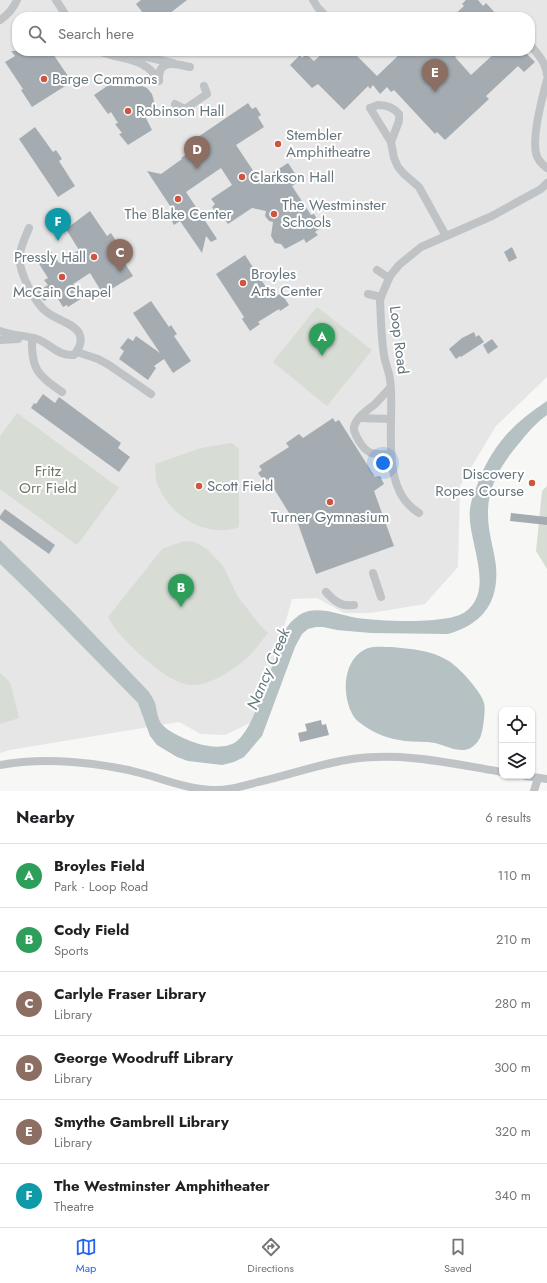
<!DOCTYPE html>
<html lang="en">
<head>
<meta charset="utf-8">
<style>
  :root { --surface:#fff; --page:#f6f6f6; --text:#202124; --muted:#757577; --line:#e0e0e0; --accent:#2563eb }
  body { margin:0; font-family:Jost,sans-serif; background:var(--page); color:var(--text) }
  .controls { position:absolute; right:12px; bottom:12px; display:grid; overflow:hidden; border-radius:8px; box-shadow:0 1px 3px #0004 }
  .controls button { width:36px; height:36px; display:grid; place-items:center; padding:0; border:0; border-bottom:1px solid var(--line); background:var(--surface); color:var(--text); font:20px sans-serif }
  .you { position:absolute; left:383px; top:463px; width:14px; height:14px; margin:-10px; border:3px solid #fff; border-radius:50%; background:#1a73e8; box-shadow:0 0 0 6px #1a73e833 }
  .badge { display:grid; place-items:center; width:26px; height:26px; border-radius:50%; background:var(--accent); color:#fff; font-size:13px; font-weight:700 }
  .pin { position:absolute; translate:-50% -33px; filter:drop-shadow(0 1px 2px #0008) }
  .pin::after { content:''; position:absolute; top:21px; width:14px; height:12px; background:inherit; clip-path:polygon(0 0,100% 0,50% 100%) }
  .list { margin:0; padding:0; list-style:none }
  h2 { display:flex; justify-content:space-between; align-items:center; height:52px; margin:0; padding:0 16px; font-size:17px }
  h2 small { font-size:13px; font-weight:400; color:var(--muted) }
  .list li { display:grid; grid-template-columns:26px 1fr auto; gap:12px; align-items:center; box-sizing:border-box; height:64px; padding:0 16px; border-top:1px solid var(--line) }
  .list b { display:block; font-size:15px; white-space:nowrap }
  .list p { margin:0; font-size:13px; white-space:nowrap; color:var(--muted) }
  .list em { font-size:13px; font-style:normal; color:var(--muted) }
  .icon { flex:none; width:22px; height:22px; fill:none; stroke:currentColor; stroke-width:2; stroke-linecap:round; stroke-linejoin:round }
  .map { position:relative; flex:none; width:547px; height:791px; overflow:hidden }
  .search { position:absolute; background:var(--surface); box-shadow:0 1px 3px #0004; left:12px; right:12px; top:12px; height:44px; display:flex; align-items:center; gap:10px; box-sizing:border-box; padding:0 14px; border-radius:16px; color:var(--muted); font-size:15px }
  .sheet { height:436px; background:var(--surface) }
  nav { display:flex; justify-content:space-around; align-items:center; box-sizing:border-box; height:56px; border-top:1px solid var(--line); background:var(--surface); font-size:11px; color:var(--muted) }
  nav a { display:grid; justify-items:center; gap:2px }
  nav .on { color:var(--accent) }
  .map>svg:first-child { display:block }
  .built { fill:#e5e6e5; fill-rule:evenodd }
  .green { fill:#d7dcd5 }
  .water { fill:#b6c1c4 }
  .building { fill:#a5acb1 }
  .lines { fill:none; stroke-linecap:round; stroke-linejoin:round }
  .minor { stroke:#bfc3c6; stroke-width:8 }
  .poi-dot { fill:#ce553e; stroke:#fff; stroke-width:1.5 }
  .labels { text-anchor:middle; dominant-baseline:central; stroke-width:4; stroke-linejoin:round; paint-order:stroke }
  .poi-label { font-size:15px; fill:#66747c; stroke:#fff; text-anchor:start }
  .street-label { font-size:15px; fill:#66747c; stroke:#fff }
  .park-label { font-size:15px; fill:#6d7a68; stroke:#fff }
  .water-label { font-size:16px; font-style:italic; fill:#66797e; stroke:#fff }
</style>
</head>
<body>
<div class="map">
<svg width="547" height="791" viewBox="0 0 547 791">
  <rect width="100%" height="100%" fill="#f7f7f5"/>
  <path class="built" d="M0 0H547V377L496 426 460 486 458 567 425 604 371 613H344L317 598 292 599 278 649 264 691 250 723 225 735 201 734 179 722 10 750 0 753ZM17 17H530V51H17Z"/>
  <g class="green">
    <path d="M317 307 372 350 327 406 273 362Z"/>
    <path d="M17 413 119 488 77 545 0 489V436Z"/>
    <path d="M232 443 239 449V527C205 539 169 515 157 483 155 477 156 470 155 464L201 448Z"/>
    <path d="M547 486V569L536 551 542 491Z"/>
    <path d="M184 541 195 542 208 550 223 566 238 597 261 626 268 633C263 639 258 646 253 652 240 666 211 686 192 685 176 685 156 668 144 658 132 648 115 631 108 617L162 549Z"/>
    <path d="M0 673 10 682 19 718 0 724Z"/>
  </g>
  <g class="water">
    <path d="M547 401V415C537 422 528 432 521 441 503 462 487 485 488 515 488 532 494 549 496 566 499 602 483 624 448 634L371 633 337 630 323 627H316L308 629 302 634 295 647 262 736 244 757 234 762 222 765 188 761 177 757 157 745 150 736 138 703 31 594 0 564V540L68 607 149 692C151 696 154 699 155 703 157 710 157 717 161 723 167 732 189 741 199 744 210 747 227 749 237 741 248 731 253 717 258 704 269 678 276 652 287 627 292 620 300 613 309 611 324 608 341 615 357 618 378 621 447 625 465 612 497 590 466 539 470 509 471 499 476 489 479 480 494 443 514 423 547 401Z"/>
    <path d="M392 647C410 649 431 650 447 660 458 666 481 691 484 703 486 708 483 733 480 738 468 759 451 747 435 743 425 741 415 742 405 741 390 739 375 734 363 725 360 723 356 720 354 717 341 696 342 658 368 648 374 646 385 647 392 647Z"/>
  </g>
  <g class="building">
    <path d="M141 0H187L165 17H146L136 4Z"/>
    <path d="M466 0H478L483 6 486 3 499 17H452L464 6 462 4Z"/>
    <path d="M11 51H51L68 76 66 78 70 83 32 107 21 90 23 89 5 62 15 56Z"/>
    <path d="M325 51H352L377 76 403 51H462L455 57 471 75 497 51H524L535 62 524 72 518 66 486 96 489 99 445 140 437 132 435 134 394 90 391 92 387 87 380 94 373 85 370 89 368 86 344 110 318 84 312 88 290 65 300 55 302 58 306 54 314 61Z"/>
    <path d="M119 78 125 87 130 84 132 87 142 86 147 88 152 94 154 101 152 108 145 116 152 130 128 145 119 134 122 133 115 124 118 123 111 112 108 114 94 95Z"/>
    <path d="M248 103 252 109 256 107 261 115 258 117 264 127 236 145 260 181 288 163 296 175 294 176 298 182 292 186 311 215 314 214 322 227 315 232 318 235 306 243 304 239 285 249 281 244 275 243 271 236 273 222 269 221 265 216 266 211 252 208 228 224 221 214 218 216 212 207 215 204 211 199 232 185 221 168 186 192 217 239 211 242 206 236 202 253 180 221 174 225 169 216 174 212 147 171 161 174 182 159 181 158 200 145 195 139Z"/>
    <path d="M35 127 53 152 56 150 62 159 59 161 75 186 58 197 19 139Z"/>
    <path d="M90 211 107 236 111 233 121 249 117 251 133 276 103 294 90 273 73 284 82 298 68 307 67 305 63 307 55 294 44 301 37 292 48 285 44 280 48 278 36 259 50 250 59 263 79 250 66 229Z"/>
    <path d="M512 247 517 258 509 262 504 252Z"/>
    <path d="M245 255 273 298 281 293 289 305 280 311 279 309 258 322 260 324 250 331 242 319 244 317 216 274Z"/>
    <path d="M151 301 169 327 171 325 177 334 174 336 191 361 173 373 164 359 154 366 156 368 148 380 119 359 124 351 120 348 128 338 133 341 136 336 160 353 133 313Z"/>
    <path d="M474 332 476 337 479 335 484 342 461 357 460 356 456 359 449 349 462 338Z"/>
    <path d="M492 339 498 347 488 354 483 345Z"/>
    <path d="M43 394 55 403 59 397 121 443 118 448 130 457 119 472 31 408 34 403 36 404Z"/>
    <path d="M333 418 335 422 339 420 375 477 380 476 384 484 374 491 394 546 316 574 297 521 292 524 286 515 289 513 268 479 264 481 258 473 262 470 259 466 289 447 286 443 299 434 303 438Z"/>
    <path d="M5 509 55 545 49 554 0 519V516Z"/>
    <path d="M511 513 547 517V525L510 521Z"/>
    <path d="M321 720 322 725 326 724 329 735 300 742 298 733 307 731 305 724Z"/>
  </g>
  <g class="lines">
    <g class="minor">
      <path d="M56 0 67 17"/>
      <path d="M313 0 318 8 327 17"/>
      <path d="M0 20C8 15 13 9 17 0"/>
      <path d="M530 45C538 54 546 63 547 75"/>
      <path d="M99 51C122 61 145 56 159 81"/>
      <path d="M133 58 146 57 173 63"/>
      <path d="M159 80C158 58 176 64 190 67"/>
      <path d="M547 80C542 98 532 135 536 153 537 159 543 165 547 168"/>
      <path d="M175 104 185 109 207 94 204 86"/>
      <path d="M378 105C386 105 394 108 399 114V121L391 142 370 108Z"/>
      <path d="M391 142 394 158 398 167 404 174 419 187 446 236"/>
      <path d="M377 270 389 278"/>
      <path d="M368 294 381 297"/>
      <path d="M0 331C12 336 25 335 37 339 51 344 57 356 74 355 79 349 83 341 79 333 74 324 56 319 48 313 35 304 17 270 20 254 21 245 26 236 29 228"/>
      <path d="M32 338C31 370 38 375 62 392"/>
      <path d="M0 340 18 339"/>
      <path d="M77 352 98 359 109 365 151 394"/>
      <path d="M390 388C385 393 380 399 375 404 368 410 356 417 354 427 353 432 357 437 359 441 369 457 375 454 391 454"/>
      <path d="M359 418 391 419"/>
      <path d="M419 513C377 488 396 419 390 379 389 371 385 363 384 355 381 337 381 318 380 300L381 297 390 276 399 265 421 247 492 216 541 189 547 183"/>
      <path d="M373 573 381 597"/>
      <path d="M326 592C334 601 341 607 354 605"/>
      <path d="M0 765C44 757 101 762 144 774 166 780 188 789 211 790 227 791 243 786 258 782 288 775 317 765 346 760 399 751 450 763 502 772"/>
      <path d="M526 776 547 779"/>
      <path d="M534 791 538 778"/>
    </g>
  </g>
  <g class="poi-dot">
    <circle cx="44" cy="79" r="4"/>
    <circle cx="128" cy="111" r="4"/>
    <circle cx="278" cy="144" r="4"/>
    <circle cx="242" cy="177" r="4"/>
    <circle cx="178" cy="199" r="4"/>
    <circle cx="274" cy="214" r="4"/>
    <circle cx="94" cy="257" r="4"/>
    <circle cx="62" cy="277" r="4"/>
    <circle cx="243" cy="283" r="4"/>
    <circle cx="532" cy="483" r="4"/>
    <circle cx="199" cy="486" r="4"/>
    <circle cx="330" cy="502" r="4"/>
  </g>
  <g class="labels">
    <g class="poi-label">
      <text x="52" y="79">Barge Commons</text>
      <text x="136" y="111">Robinson Hall</text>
      <text x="286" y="135">Stembler<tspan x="286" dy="17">Amphitheatre</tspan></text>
      <text x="250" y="177">Clarkson Hall</text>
      <text x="282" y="205">The Westminster<tspan x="282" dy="17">Schools</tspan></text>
      <text x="178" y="214" text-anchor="middle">The Blake Center</text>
      <text x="86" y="257" text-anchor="end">Pressly Hall</text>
      <text x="251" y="274">Broyles<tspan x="251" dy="17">Arts Center</tspan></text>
      <text x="62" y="292" text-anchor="middle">McCain Chapel</text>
      <text x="524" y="474" text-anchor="end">Discovery<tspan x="524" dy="17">Ropes Course</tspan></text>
      <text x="207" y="486">Scott Field</text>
      <text x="330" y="517" text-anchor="middle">Turner Gymnasium</text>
    </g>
    <g class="street-label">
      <text transform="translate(399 340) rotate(83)">Loop Road</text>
    </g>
    <g class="park-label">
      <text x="48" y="471">Fritz<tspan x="48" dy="17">Orr Field</tspan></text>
    </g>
    <g class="water-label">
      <text transform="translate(268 669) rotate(-67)">Nancy Creek</text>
    </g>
  </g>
</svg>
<div class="controls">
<button><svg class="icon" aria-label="locate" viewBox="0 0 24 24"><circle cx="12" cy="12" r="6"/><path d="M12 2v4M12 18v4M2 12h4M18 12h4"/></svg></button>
<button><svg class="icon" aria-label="layers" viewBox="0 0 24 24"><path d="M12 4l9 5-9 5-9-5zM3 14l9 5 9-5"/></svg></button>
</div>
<div class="you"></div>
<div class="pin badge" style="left:322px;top:356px;background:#2e9e5b">A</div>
<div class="pin badge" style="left:181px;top:607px;background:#2e9e5b">B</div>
<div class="pin badge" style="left:120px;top:272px;background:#8d6e63">C</div>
<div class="pin badge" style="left:197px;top:169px;background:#8d6e63">D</div>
<div class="pin badge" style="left:435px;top:92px;background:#8d6e63">E</div>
<div class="pin badge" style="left:58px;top:241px;background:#0f9aa8">F</div>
<div class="search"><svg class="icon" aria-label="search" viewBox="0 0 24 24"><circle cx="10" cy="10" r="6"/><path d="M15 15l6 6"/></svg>Search here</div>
</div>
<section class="sheet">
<h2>Nearby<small>6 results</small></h2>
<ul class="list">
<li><span class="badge" style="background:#2e9e5b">A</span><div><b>Broyles Field</b><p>Park · Loop Road</p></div><em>110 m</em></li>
<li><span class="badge" style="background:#2e9e5b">B</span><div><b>Cody Field</b><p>Sports</p></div><em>210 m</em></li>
<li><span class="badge" style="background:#8d6e63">C</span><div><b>Carlyle Fraser Library</b><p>Library</p></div><em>280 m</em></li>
<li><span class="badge" style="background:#8d6e63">D</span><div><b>George Woodruff Library</b><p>Library</p></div><em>300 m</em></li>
<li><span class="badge" style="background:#8d6e63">E</span><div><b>Smythe Gambrell Library</b><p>Library</p></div><em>320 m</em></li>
<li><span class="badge" style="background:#0f9aa8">F</span><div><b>The Westminster Amphitheater</b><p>Theatre</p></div><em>340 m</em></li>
</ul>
</section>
<nav>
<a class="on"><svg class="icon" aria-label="map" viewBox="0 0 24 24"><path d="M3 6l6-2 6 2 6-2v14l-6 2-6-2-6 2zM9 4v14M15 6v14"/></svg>Map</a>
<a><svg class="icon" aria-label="directions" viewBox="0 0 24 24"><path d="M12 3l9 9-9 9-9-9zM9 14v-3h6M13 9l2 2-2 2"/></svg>Directions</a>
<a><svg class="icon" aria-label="saved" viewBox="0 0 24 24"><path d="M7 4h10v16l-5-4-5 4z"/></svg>Saved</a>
</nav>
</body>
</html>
